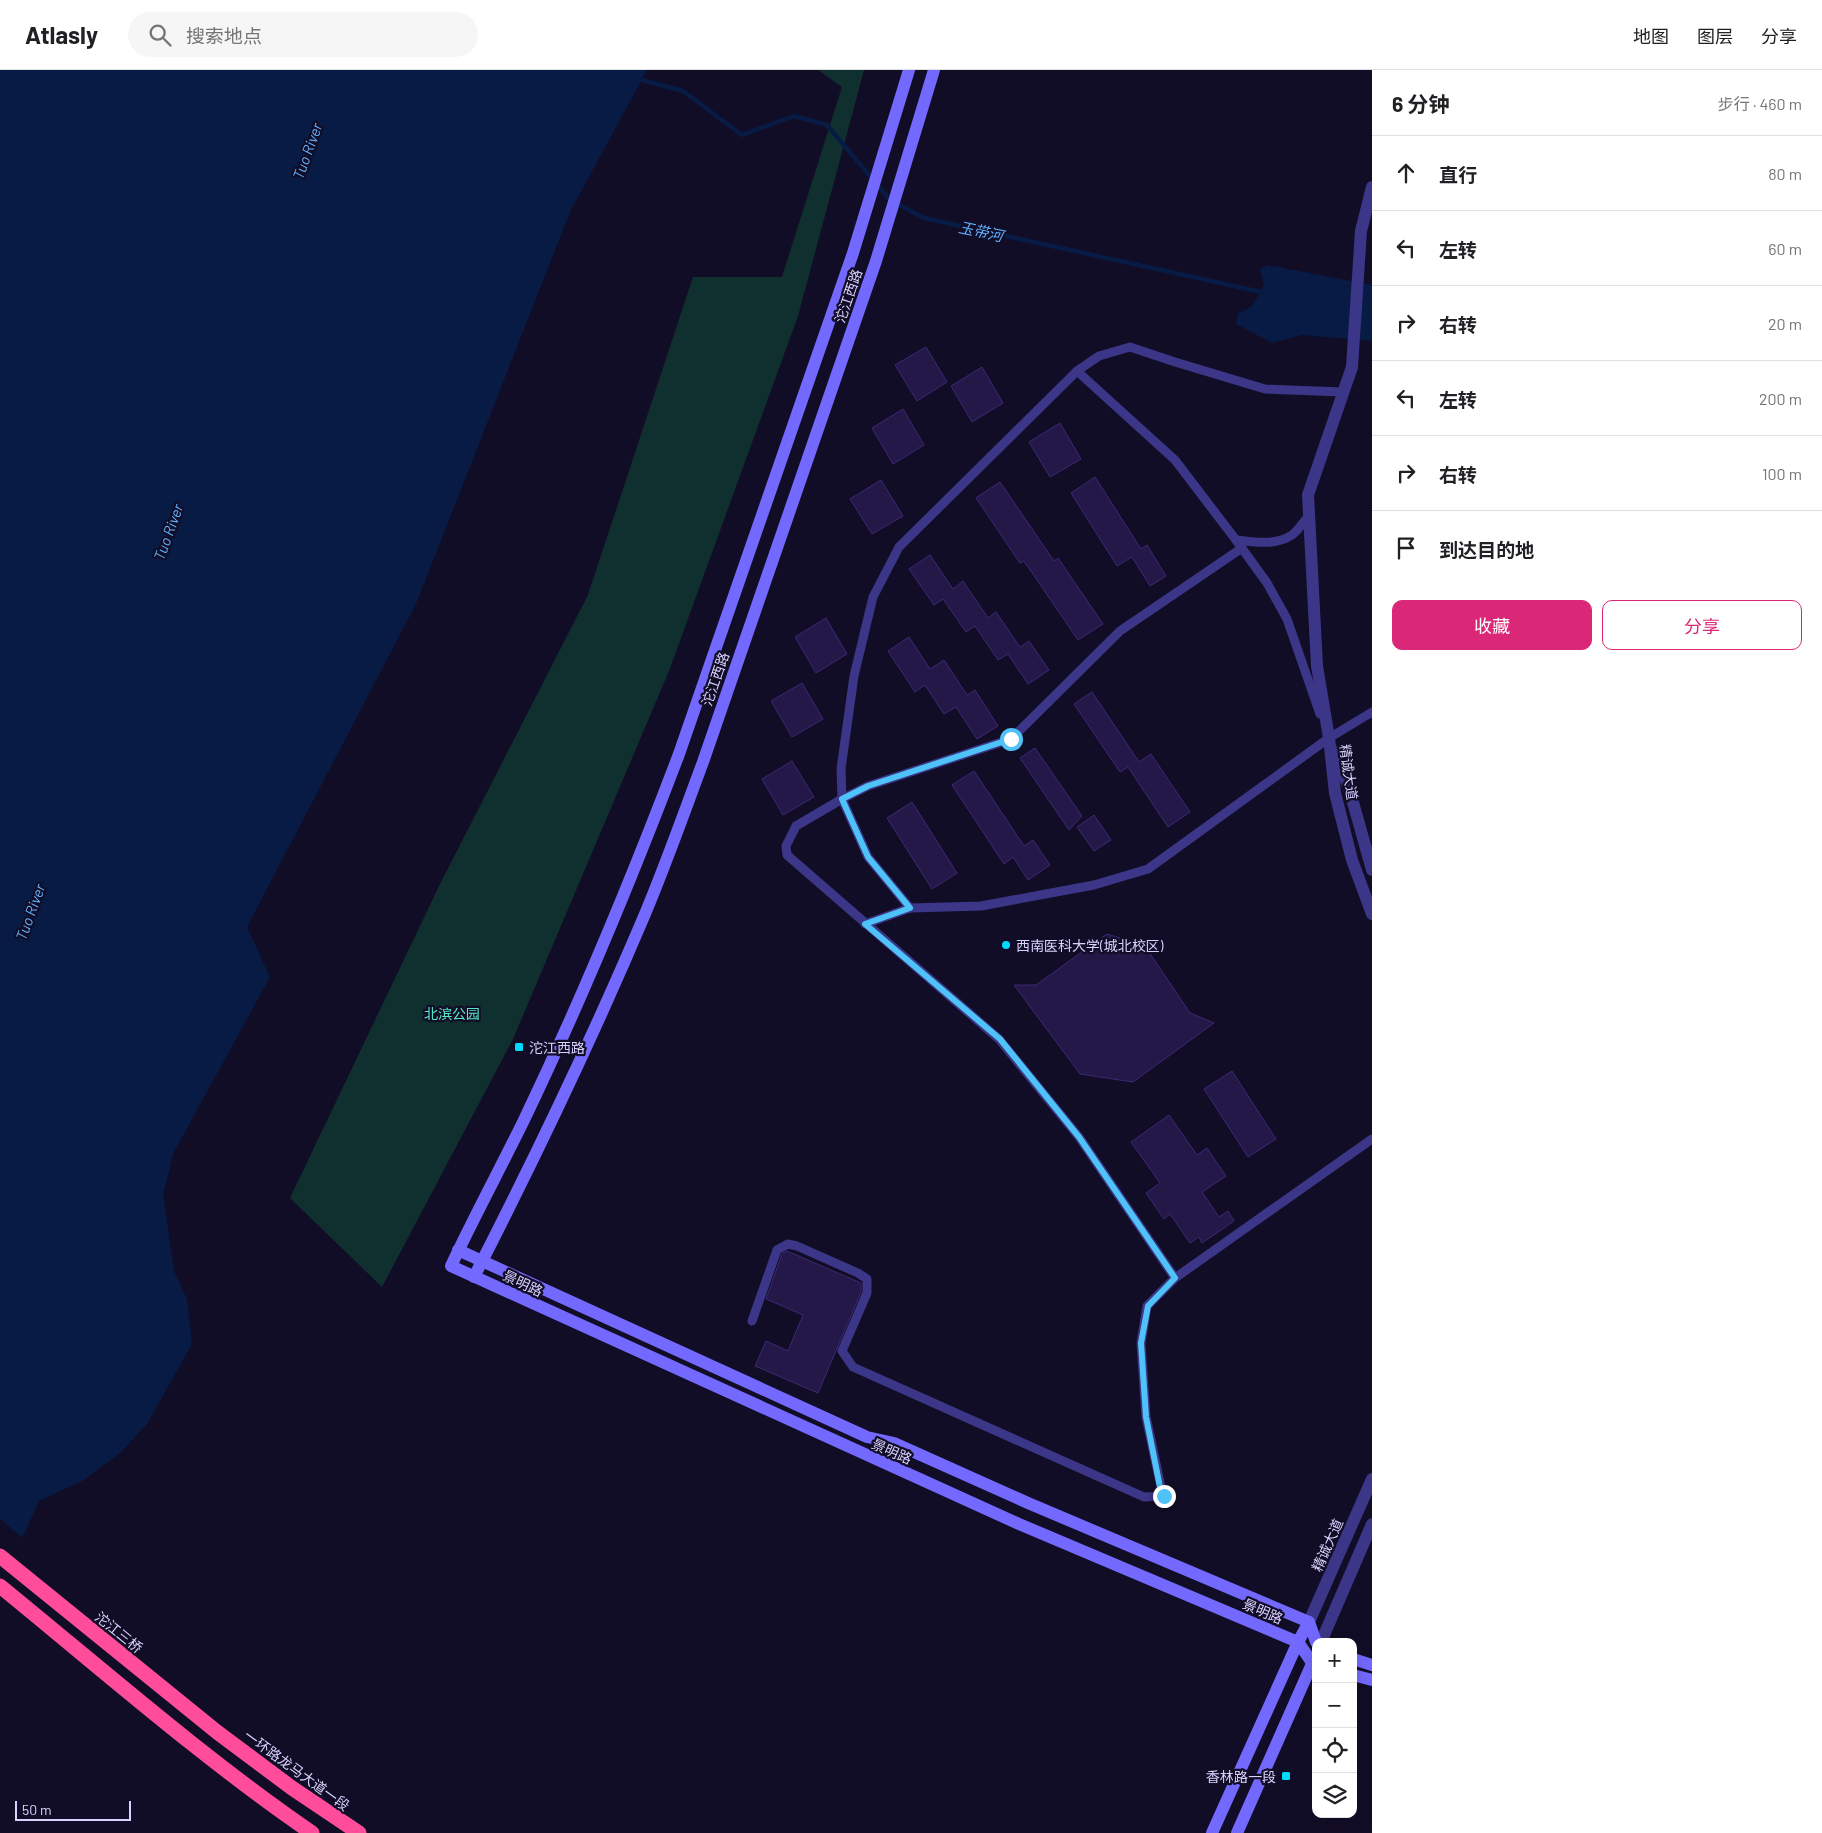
<!DOCTYPE html>
<html lang="zh">
<head>
<meta charset="utf-8">
<style>
  :root { --surface:#fff; --page:#f6f6f6; --text:#202124; --muted:#757577; --line:#e0e0e0; --accent:#db2777 }
  body { margin:0; font-family:Barlow,"Noto Sans SC",sans-serif; background:var(--page); color:var(--text) }
  .controls { position:absolute; right:15px; bottom:15px; display:grid; overflow:hidden; border-radius:10px; box-shadow:0 5px 20px #0002 }
  .controls button { width:45px; height:45px; display:grid; place-items:center; padding:0; border:0; border-bottom:1px solid var(--line); background:var(--surface); color:var(--text); font:25px sans-serif }
  .scale { position:absolute; left:15px; bottom:12px; width:116px; box-sizing:border-box; padding-left:5px; border:2px solid #d9d2ff; border-top:0; font-size:14px; line-height:18px; white-space:nowrap; color:#d9d2ff; -webkit-text-stroke:4px #120d26; paint-order:stroke }
  .stop { position:absolute; width:15px; height:15px; margin:-11px; border:4px solid #4fc3f7; border-radius:50%; background:#fff }
  .stop.end { background:#4fc3f7; border-color:#fff; box-shadow:0 1px 5px #0008 }
  .list { margin:0; padding:0; list-style:none }
  h2 { display:flex; justify-content:space-between; align-items:center; height:65px; margin:0; padding:0 20px; font-size:21px }
  h2 small { font-size:16px; font-weight:400; color:var(--muted) }
  .list li { display:grid; grid-template-columns:32px 1fr auto; gap:15px; align-items:center; box-sizing:border-box; height:75px; padding:0 20px; border-top:1px solid var(--line) }
  .list b { display:block; font-size:19px; white-space:nowrap }
  .list em { font-size:16px; font-style:normal; color:var(--muted) }
  .actions { display:flex; gap:10px; padding:15px 20px }
  .actions a { flex:1; padding:11px 0; border:1px solid var(--accent); border-radius:10px; text-align:center; font-size:18px; color:var(--accent) }
  .actions .main { background:var(--accent); color:#fff }
  .icon { flex:none; width:28px; height:28px; fill:none; stroke:currentColor; stroke-width:2; stroke-linecap:round; stroke-linejoin:round }
  .map { position:relative; flex:none; width:1372px; height:1763px; overflow:hidden }
  header { display:flex; align-items:center; gap:30px; box-sizing:border-box; height:70px; padding:0 25px; background:var(--surface); border-bottom:1px solid var(--line) }
  header strong { font-size:24px }
  nav { display:flex; gap:28px; margin-inline-start:auto; font-size:18px }
  .search { width:350px; height:45px; background:var(--page); display:flex; align-items:center; gap:12px; box-sizing:border-box; padding:0 18px; border-radius:28px; color:var(--muted); font-size:19px }
  main { display:flex }
  aside { flex:1; background:var(--surface) }
  .map>svg:first-child { display:block }
  .green { fill:#103030 }
  .water { fill:#071b45 }
  .pier { fill:#120d26 }
  .lines { fill:none; stroke-linecap:round; stroke-linejoin:round }
  .stream { stroke:#071b45; stroke-width:4.5 }
  .building { fill:#241848; stroke:#3b2975 }
  .lane { stroke:#3c3688; stroke-width:9 }
  .street { stroke:#3c3688; stroke-width:12 }
  .secondary { stroke:#7369ff; stroke-width:12 }
  .highway { stroke:#ff4d9c; stroke-width:15 }
  .route { stroke:#4fc3f7; stroke-width:6 }
  .poi-dot { fill:#00dafd; stroke:#120d26; stroke-width:2 }
  .labels { text-anchor:middle; dominant-baseline:central; stroke-width:4.5; stroke-linejoin:round; paint-order:stroke }
  .street-label { font-size:14px; fill:#d9d2ff; stroke:#120d26 }
  .poi-label { font-size:14px; fill:#d9d2ff; stroke:#120d26; text-anchor:start }
  .park-label { font-size:14px; fill:#57e6c8; stroke:#120d26 }
  .water-label { font-size:15px; font-style:italic; fill:#60b0ff; stroke:#120d26 }
</style>
</head>
<body>
<header>
<strong>Atlasly</strong>
<div class="search"><svg class="icon" aria-label="search" viewBox="0 0 24 24"><circle cx="10" cy="10" r="6"/><path d="M15 15l6 6"/></svg>搜索地点</div>
<nav><a>地图</a><a>图层</a><a>分享</a></nav>
</header>
<main>
<div class="map">
<svg width="1372" height="1763" viewBox="0 0 1372 1763">
  <rect width="100%" height="100%" fill="#120d26"/>
  <path class="green" d="M818 0H864L798 246 669 601 513 969 382 1217 290 1128 441 812 588 525 693 207H782L842 17Z"/>
  <g class="water">
    <path d="M0 0H647L570 142 416 534 247 857 270 907 174 1082 163 1124 174 1201 187 1229 192 1274 147 1354 120 1383 84 1410 39 1431 0 1518Z"/>
    <path d="M1267 195 1372 215V271L1302 265 1272 273 1236 254 1238 244 1252 236 1264 215 1260 200Z"/>
  </g>
  <path class="pier" d="M0 1449 24 1469 2 1519 0 1520Z"/>
  <g class="lines">
    <path class="stream" d="M642 10 683 21 742 65 794 46 827 55 890 130 924 148 1266 223"/>
  </g>
  <g class="building">
    <path d="M926 277 947 312 917 331 895 295Z"/>
    <path d="M982 297 1003 333 972 352 951 316Z"/>
    <path d="M903 339 924 375 893 394 872 358Z"/>
    <path d="M1060 353 1081 389 1050 407 1029 372Z"/>
    <path d="M1095 407 1141 479 1147 475 1166 506 1150 516 1132 487 1117 496 1071 423Z"/>
    <path d="M881 410 903 446 872 464 850 429Z"/>
    <path d="M1000 412 1054 491 1058 488 1103 554 1078 570 1024 491 1020 493 976 428Z"/>
    <path d="M930 485 953 519 963 511 988 548 996 542 1020 577 1029 571 1049 600 1028 614 1008 584 998 590 975 556 966 562 943 529 934 535 909 499Z"/>
    <path d="M826 548 847 584 816 603 795 567Z"/>
    <path d="M909 567 930 599 944 590 967 625 975 620 998 656 977 669 956 637 944 644 925 615 915 622 888 581Z"/>
    <path d="M802 613 823 649 792 667 771 631Z"/>
    <path d="M1092 622 1139 692 1151 684 1190 742 1168 757 1128 697 1120 702 1074 634Z"/>
    <path d="M1035 678 1082 746 1069 760 1020 688Z"/>
    <path d="M792 691 814 727 783 745 762 709Z"/>
    <path d="M974 701 1024 776 1033 770 1050 795 1028 810 1013 787 1004 794 952 715Z"/>
    <path d="M912 732 957 803 932 819 887 748Z"/>
    <path d="M1094 745 1111 770 1094 781 1077 757Z"/>
    <path d="M1107 864 1145 876 1190 943 1214 953 1133 1012 1080 1004 1014 915H1036Z"/>
    <path d="M1232 1001 1276 1069 1248 1087 1204 1019Z"/>
    <path d="M1169 1045 1197 1085 1207 1078 1226 1106 1202 1122 1219 1147 1228 1141 1234 1151 1202 1173 1199 1167 1190 1173 1170 1144 1164 1149 1146 1123 1160 1113 1131 1072Z"/>
    <path d="M787 1181 861 1213V1222L818 1323 755 1296 766 1271 788 1281 803 1245 766 1229 782 1184Z"/>
  </g>
  <g class="lines">
    <g class="lane">
      <path d="M1077 301 1175 390 1236 470 1267 513 1287 549 1320 644"/>
      <path d="M1236 470C1255 472 1275 476 1292 465 1298 461 1303 452 1308 447"/>
      <path d="M910 838 868 787 842 729 841 699 854 606 873 527 899 477 1077 301 1099 286 1130 277 1175 292 1265 319 1343 322"/>
      <path d="M865 854 910 838 981 836 1094 815 1148 799 1329 668 1372 642"/>
      <path d="M1175 1208 1079 1067 999 969 787 785 786 776 796 756 842 729 868 716 1011 669 1120 561 1242 478"/>
      <path d="M752 1251 777 1180 788 1174 797 1176 858 1203 867 1209V1223L842 1281 853 1297 1144 1427 1164 1426 1161 1417 1146 1347 1141 1273 1147 1236 1175 1208 1372 1069"/>
    </g>
    <g class="street">
      <path d="M1372 117 1361 161 1352 297 1308 425 1317 596 1329 668 1335 723 1352 790 1372 844"/>
      <path d="M1335 682 1349 718 1372 800"/>
      <path d="M1309 1552 1372 1409"/>
      <path d="M1321 1572 1372 1454"/>
    </g>
    <g class="secondary">
      <path d="M909 0 853 183 679 684C632 808 581 931 524 1050 500 1099 474 1147 451 1196L1019 1454 1298 1572 1313 1594H1316"/>
      <path d="M458 1180 867 1367 894 1373 1028 1433 1309 1552 1316 1572"/>
      <path d="M474 1207C535 1088 593 967 645 844 666 794 684 743 703 692L876 191 934 0"/>
      <path d="M1353 1589 1372 1595"/>
      <path d="M1353 1605 1372 1610"/>
      <path d="M1212 1763 1298 1572 1309 1552"/>
      <path d="M1237 1763 1315 1587"/>
    </g>
    <g class="highway">
      <path d="M0 1486 217 1662 292 1718 359 1763"/>
      <path d="M0 1516C103 1600 203 1688 312 1763"/>
    </g>
  </g>
  <g class="lines">
    <path class="route" d="M1011 669 868 716 842 729 868 787 910 838 865 854 1000 969 1079 1067 1175 1208 1148 1236 1141 1273 1146 1347 1160 1417 1164 1426"/>
  </g>
  <g class="poi-dot">
    <circle cx="1006" cy="875" r="5"/>
    <rect x="514" y="972" width="10" height="10" rx="2.5"/>
    <rect x="1281" y="1701" width="10" height="10" rx="2.5"/>
  </g>
  <g class="labels">
    <g class="street-label">
      <text transform="translate(848 226) rotate(-71)">沱江西路</text>
      <text transform="translate(715 609) rotate(-71)">沱江西路</text>
      <text transform="translate(1349 702) rotate(82)">精诚大道</text>
      <text transform="translate(523 1213) rotate(25)">景明路</text>
      <text transform="translate(892 1381) rotate(24)">景明路</text>
      <text transform="translate(1327 1475) rotate(-66)">精诚大道</text>
      <text transform="translate(1263 1541) rotate(23)">景明路</text>
      <text transform="translate(119 1562) rotate(39)">沱江三桥</text>
      <text transform="translate(297 1700) rotate(36)">一环路龙马大道一段</text>
    </g>
    <g class="poi-label">
      <text x="1016" y="875">西南医科大学(城北校区)</text>
      <text x="529" y="977">沱江西路</text>
      <text x="1276" y="1706" text-anchor="end">香林路一段</text>
    </g>
    <g class="park-label">
      <text x="452" y="943">北滨公园</text>
    </g>
    <g class="water-label">
      <text transform="translate(307 81) rotate(-70)">Tuo River</text>
      <text transform="translate(981 161) rotate(12)">玉带河</text>
      <text transform="translate(168 462) rotate(-70)">Tuo River</text>
      <text transform="translate(30 842) rotate(-70)">Tuo River</text>
    </g>
  </g>
</svg>
<div class="controls">
<button>+</button>
<button>−</button>
<button><svg class="icon" aria-label="locate" viewBox="0 0 24 24"><circle cx="12" cy="12" r="6"/><path d="M12 2v4M12 18v4M2 12h4M18 12h4"/></svg></button>
<button><svg class="icon" aria-label="layers" viewBox="0 0 24 24"><path d="M12 4l9 5-9 5-9-5zM3 14l9 5 9-5"/></svg></button>
</div>
<div class="scale">50 m</div>
<div class="stop" style="left:1011px;top:669px"></div>
<div class="stop end" style="left:1164px;top:1426px"></div>
</div>
<aside>
<h2>6 分钟<small>步行 · 460 m</small></h2>
<ul class="list">
<li><svg class="icon" aria-label="ahead" viewBox="0 0 24 24"><path d="M12 20V5M6 11l6-6 6 6"/></svg><div><b>直行</b></div><em>80 m</em></li>
<li><svg class="icon" aria-label="left" viewBox="0 0 24 24"><path d="M17 20v-9H6M10 6l-5 5 5 5"/></svg><div><b>左转</b></div><em>60 m</em></li>
<li><svg class="icon" aria-label="right" viewBox="0 0 24 24"><path d="M7 20v-9h11M14 6l5 5-5 5"/></svg><div><b>右转</b></div><em>20 m</em></li>
<li><svg class="icon" aria-label="left" viewBox="0 0 24 24"><path d="M17 20v-9H6M10 6l-5 5 5 5"/></svg><div><b>左转</b></div><em>200 m</em></li>
<li><svg class="icon" aria-label="right" viewBox="0 0 24 24"><path d="M7 20v-9h11M14 6l5 5-5 5"/></svg><div><b>右转</b></div><em>100 m</em></li>
<li><svg class="icon" aria-label="arrive" viewBox="0 0 24 24"><path d="M6 21V4h12l-3 4 3 4H6"/></svg><div><b>到达目的地</b></div></li>
</ul>
<div class="actions"><a class="main">收藏</a><a>分享</a></div>
</aside>
</main>
</body>
</html>
